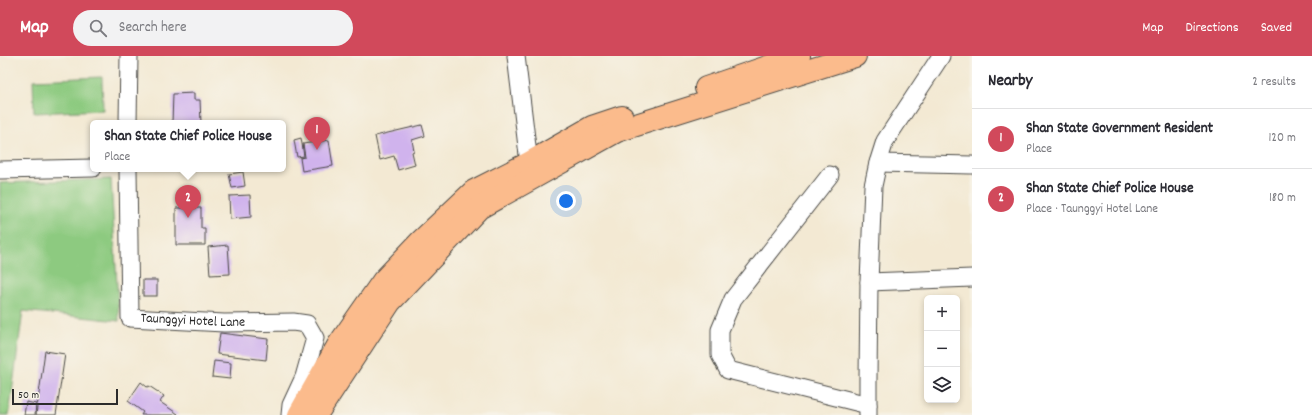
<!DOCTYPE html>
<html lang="en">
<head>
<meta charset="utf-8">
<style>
  :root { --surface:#fff; --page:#f2f2f3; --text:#2b2b33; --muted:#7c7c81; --line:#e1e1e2; --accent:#d1495b }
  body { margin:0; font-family:Dekko,sans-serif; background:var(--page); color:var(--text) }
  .controls { position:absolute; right:12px; bottom:12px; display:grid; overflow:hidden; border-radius:6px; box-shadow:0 2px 6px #0003 }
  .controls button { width:36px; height:36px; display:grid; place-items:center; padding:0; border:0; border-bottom:1px solid var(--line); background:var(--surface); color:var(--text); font:20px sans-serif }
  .scale { position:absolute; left:12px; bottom:10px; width:106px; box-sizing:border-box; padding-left:4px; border:2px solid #2b2b2b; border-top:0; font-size:11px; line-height:14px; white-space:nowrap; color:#2b2b2b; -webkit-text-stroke:3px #f7f3e8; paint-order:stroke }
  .you { position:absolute; left:566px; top:145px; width:14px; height:14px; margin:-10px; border:3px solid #fff; border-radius:50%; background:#1a73e8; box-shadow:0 0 0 6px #1a73e833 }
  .badge { display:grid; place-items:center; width:26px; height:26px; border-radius:50%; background:var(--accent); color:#fff; font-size:13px; font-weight:700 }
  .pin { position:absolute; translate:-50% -33px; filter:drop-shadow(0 1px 2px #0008) }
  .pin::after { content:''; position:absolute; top:21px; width:14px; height:12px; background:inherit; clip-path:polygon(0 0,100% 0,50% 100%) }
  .popup { position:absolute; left:90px; top:64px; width:196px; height:52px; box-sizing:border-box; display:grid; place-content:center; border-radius:6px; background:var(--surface); filter:drop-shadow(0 1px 3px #0005); font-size:13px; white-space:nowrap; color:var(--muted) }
  .popup b { font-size:15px; color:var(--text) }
  .popup::after { content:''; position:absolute; left:50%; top:100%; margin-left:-8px; border:8px solid transparent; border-top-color:var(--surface) }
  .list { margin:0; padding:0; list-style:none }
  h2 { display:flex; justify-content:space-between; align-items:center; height:52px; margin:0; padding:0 16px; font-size:17px }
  h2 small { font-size:13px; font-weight:400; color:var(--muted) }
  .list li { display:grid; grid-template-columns:26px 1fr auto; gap:12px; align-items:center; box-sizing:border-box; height:60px; padding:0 16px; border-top:1px solid var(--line) }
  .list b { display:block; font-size:15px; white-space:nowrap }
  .list p { margin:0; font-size:13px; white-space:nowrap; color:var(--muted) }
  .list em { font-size:13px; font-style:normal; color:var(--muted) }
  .icon { flex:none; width:22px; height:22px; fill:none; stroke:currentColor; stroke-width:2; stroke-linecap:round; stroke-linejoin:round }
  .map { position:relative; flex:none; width:972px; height:359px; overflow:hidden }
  header { display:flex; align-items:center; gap:24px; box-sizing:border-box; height:56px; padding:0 20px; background:var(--accent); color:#fff }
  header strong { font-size:19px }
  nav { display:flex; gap:22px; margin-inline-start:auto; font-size:14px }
  .search { width:280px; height:36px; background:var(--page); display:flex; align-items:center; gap:10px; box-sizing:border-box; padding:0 14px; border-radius:22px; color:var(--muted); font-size:15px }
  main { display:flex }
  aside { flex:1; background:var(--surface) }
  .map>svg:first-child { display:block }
  .green { fill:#8dca80; stroke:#5c7a56 }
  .building { fill:#d0b3ed }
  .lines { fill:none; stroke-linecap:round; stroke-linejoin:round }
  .minor-casing { stroke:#494844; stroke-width:19 }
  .highway-casing { stroke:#494844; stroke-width:24 }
  .minor { stroke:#fff; stroke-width:17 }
  .highway { stroke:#fbbb8c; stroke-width:22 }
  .labels { text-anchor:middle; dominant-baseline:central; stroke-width:3; stroke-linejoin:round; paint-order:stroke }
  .street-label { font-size:14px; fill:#2b2b2b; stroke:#f7f3e8 }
</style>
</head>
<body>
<header>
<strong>Map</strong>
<div class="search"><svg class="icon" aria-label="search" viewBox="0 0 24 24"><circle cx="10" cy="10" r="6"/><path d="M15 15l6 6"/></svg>Search here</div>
<nav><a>Map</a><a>Directions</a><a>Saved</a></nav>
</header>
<main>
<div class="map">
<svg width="972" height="359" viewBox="0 0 972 359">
  <rect width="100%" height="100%" fill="#f7f3e8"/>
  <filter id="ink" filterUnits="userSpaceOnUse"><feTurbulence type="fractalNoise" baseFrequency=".025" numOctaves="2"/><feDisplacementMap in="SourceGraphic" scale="8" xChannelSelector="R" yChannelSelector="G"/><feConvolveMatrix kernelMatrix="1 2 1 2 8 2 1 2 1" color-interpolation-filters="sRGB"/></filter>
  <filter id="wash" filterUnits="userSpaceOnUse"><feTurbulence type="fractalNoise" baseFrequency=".012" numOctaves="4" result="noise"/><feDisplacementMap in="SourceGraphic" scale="16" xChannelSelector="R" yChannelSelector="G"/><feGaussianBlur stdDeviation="0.9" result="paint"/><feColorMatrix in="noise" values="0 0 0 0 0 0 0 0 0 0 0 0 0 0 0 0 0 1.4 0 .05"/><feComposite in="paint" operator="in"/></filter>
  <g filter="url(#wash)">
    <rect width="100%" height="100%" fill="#f3e9d3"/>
    <g class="green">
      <path d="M102 21 103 54 34 57 33 24Z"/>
      <path d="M111 123 119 265 23 255 9 359H0V127Z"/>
    </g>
    <g id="blocks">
      <g class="building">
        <path d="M194 37V44H200L201 67H172L173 38Z"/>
        <path d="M422 69 425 80 412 84 414 95 412 96 415 109 398 114 394 100 380 104 375 80Z"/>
        <path d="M301 82 304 100 297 101 294 84Z"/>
        <path d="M329 84 333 110 302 115 300 102 305 101 303 88Z"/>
        <path d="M243 116 245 130 232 132 229 118Z"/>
        <path d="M250 139 251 161 230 163 229 140Z"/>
        <path d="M176 152H201V172H205V189H176Z"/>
        <path d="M228 189 230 218 210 219 208 191Z"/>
        <rect x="143" y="224" width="14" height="16"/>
        <path d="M220 277 268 283 266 304 217 298Z"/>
        <path d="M45 295 65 298 56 359H36Z"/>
        <path d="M214 305 231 307 230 323 212 321Z"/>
        <path d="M141 326 147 331 149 330 164 340 160 346 178 358 177 359H141L143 356 128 345Z"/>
        <path d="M26 346 36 348 35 359H24Z"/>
      </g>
    </g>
  </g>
  <g filter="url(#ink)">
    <use href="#blocks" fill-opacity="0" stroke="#494844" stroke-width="1"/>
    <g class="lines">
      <defs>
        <g id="minor">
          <path d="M516 0 529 107"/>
          <path d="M128 67 129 0"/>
          <path d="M878 107 972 109"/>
          <path id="s1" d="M128 113 130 262 224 267 293 266 307 268 315 282 304 321 291 349 290 359"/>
          <path d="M0 114 93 112"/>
          <path d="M830 119 733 243 720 274V299L728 314 868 349"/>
          <path d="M869 226 972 222"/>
          <path d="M868 359V324L869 226 873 130 878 107 885 85 941 0"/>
        </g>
        <g id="highway">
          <path d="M706 32 799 0"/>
          <path d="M299 359 339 288 383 225 420 186 474 135 529 107 592 71 622 61"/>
          <path d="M316 359 390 246 479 152 617 75 855 0"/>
        </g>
      </defs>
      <use href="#minor" class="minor-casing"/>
      <use href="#highway" class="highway-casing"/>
      <use href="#minor" class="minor"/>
      <use href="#highway" class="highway"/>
    </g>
  </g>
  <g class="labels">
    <g class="street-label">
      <text stroke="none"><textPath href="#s1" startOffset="212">Taunggyi Hotel Lane</textPath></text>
    </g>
  </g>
</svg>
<div class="controls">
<button>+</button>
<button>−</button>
<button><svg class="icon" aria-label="layers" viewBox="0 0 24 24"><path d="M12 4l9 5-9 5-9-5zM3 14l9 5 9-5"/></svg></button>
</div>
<div class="scale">50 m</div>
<div class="you"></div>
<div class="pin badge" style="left:317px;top:94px">1</div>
<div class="pin badge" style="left:188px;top:162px">2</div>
<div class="popup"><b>Shan State Chief Police House</b>Place</div>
</div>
<aside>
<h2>Nearby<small>2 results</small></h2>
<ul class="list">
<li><span class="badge">1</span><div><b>Shan State Government Resident</b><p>Place</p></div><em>120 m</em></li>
<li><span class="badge">2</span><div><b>Shan State Chief Police House</b><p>Place · Taunggyi Hotel Lane</p></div><em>180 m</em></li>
</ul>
</aside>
</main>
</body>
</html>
